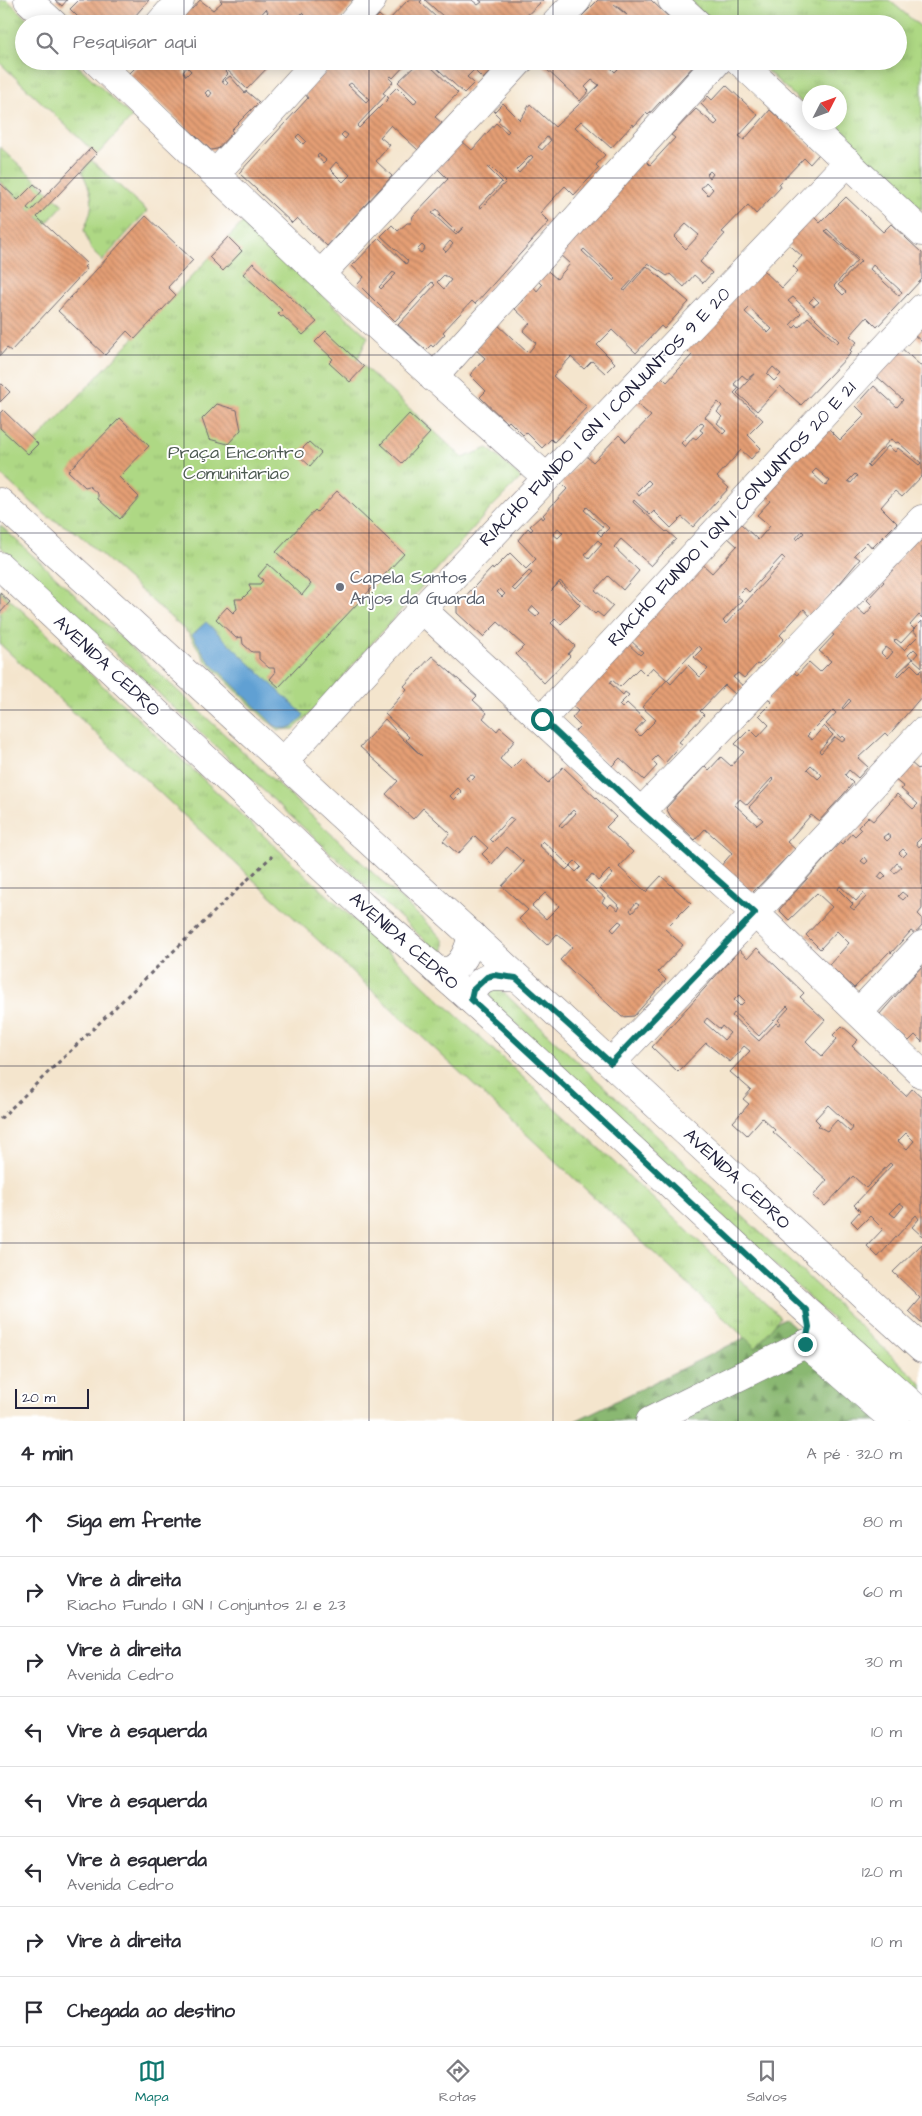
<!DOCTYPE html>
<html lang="pt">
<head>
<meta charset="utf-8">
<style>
  :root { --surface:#fff; --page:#f2f2f3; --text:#2b2b33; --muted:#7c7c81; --line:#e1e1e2; --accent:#0f766e }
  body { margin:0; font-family:"Architects Daughter",sans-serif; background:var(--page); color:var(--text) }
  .compass { position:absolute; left:802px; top:85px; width:45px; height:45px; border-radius:50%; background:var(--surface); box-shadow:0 2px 12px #0003; rotate:48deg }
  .scale { position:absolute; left:15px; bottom:12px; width:74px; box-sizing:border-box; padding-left:5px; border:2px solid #22223b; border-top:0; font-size:14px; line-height:18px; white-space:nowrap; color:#22223b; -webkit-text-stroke:4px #fff; paint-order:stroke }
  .stop { position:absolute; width:15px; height:15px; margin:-11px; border:4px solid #0f766e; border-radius:50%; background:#fff }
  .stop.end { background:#0f766e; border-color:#fff; box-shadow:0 1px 5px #0008 }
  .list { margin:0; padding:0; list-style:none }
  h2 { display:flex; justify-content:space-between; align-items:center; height:65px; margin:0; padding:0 20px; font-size:21px }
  h2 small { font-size:16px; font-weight:400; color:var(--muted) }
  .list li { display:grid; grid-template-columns:32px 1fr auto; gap:15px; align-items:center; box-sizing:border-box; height:70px; padding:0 20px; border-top:1px solid var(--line) }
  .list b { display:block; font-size:19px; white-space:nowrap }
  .list p { margin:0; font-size:16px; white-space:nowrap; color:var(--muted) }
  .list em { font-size:16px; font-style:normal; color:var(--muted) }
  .icon { flex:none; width:28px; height:28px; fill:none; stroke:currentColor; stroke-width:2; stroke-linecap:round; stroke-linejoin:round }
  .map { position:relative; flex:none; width:922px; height:1421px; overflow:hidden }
  .search { position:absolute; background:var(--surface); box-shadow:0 2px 12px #0003; left:15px; right:15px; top:15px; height:55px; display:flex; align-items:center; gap:12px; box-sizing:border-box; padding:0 18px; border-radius:28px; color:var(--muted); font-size:19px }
  .sheet { height:625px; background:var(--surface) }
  nav { display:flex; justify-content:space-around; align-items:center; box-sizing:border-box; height:70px; border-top:1px solid var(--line); background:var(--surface); font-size:14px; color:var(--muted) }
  nav a { display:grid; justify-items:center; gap:2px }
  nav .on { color:var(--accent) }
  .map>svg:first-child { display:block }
  .forest { fill:url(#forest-firs); stroke:#566d56 }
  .park { fill:url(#park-tufts); stroke:#687d60 }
  .water { fill:#61a0d3; stroke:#426187 }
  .building { fill:url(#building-back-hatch); fill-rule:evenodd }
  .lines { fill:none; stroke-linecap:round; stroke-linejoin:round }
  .minor-casing { stroke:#6c666e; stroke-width:29 }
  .path { stroke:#6c666e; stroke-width:3; stroke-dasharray:4 4; stroke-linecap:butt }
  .minor { stroke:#fff; stroke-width:28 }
  .route { stroke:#0f766e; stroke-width:6 }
  .grid { fill:none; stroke:#22223b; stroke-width:1; stroke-opacity:0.55 }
  .worship-dot { fill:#6b7280; stroke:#fff; stroke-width:2 }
  .labels { text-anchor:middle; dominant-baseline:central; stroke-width:4; stroke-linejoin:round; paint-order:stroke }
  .street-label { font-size:18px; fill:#22223b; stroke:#fff }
  .park-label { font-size:18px; fill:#4c5951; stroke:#fff }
  .worship-label { font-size:18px; fill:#5b616d; stroke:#fff; text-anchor:start }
</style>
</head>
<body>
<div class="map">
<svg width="922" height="1421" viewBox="0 0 922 1421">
  <defs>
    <pattern id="forest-firs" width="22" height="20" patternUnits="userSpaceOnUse" patternTransform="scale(1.25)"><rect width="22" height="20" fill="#8ab872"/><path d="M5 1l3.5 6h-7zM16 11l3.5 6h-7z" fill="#70955f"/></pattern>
    <pattern id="park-tufts" width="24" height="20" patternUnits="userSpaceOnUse" patternTransform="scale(1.25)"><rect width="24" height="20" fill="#aed884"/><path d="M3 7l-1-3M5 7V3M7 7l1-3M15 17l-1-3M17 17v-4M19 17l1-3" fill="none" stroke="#95b973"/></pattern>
    <pattern id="building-back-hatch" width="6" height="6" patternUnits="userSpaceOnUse" patternTransform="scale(1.25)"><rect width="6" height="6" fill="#e59f75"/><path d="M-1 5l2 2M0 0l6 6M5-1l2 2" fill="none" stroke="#b98161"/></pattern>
  </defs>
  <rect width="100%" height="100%" fill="#fff"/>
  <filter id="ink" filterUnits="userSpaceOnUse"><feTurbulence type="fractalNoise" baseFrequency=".02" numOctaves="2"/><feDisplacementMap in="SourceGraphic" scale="10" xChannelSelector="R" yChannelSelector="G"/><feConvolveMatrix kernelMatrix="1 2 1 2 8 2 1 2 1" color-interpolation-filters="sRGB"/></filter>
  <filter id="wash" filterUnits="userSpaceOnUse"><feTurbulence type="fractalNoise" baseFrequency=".0096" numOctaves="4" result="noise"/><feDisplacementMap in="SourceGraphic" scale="20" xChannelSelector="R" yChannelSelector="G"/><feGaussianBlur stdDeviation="1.12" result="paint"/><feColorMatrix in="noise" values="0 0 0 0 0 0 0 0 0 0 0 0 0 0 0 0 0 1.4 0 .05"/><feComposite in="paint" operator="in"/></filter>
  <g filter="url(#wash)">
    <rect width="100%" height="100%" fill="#f4e5cd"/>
    <path class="forest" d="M785 1318 897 1421H575Z"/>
    <g class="park">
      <path d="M0 0H7L33 24H24V61H73L132 117 97 155 0 63Z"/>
      <path d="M688 0H889L922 28V210L824 123 840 122V92H810L809 109 756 61H898V24H714Z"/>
      <path d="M0 147 63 205 46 224 0 182Z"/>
      <path d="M91 160 147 211 102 261 90 247 84 230C95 203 94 198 82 172Z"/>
      <path d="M243 222 368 337 357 360 463 458 488 448 521 478 490 509 308 716 294 729 279 730 265 719 206 661 189 634 77 533 47 516 0 474V426L28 450Z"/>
      <path d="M0 525 432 928 444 941V950L438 951 433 948 0 546Z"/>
      <path d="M0 590 780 1317 756 1348 0 644Z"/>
      <path d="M497 989 504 993 922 1384V1403L493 1002 490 996 492 990Z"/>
    </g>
    <path class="water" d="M206 622 304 715C297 725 287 733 274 725L209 661 192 635Z"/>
    <g id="blocks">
      <g class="building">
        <path d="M55 0H67L62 6Z"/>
        <path d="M79 0H149L128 24H77L81 20 70 9Z"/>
        <path d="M200 0 213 10 222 2 220 0H357L336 24 329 18 323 24H314L302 13 293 24H173L188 7 192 9ZM266 9 268 12 261 19 259 17Z"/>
        <path d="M408 0H422L420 2 438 19 435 22 437 24H370L379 15 387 22Z"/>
        <path d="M425 0H472L478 5 482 2 479 0H543L518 24H443L440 21 444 17Z"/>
        <path d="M598 0H651L676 24H574ZM615 4 627 15 614 5Z"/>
        <path d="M142 61H280L274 67 271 64 247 89 222 65 220 66 228 74 222 80 223 83 226 85 228 83 225 80 230 76 245 93 246 91 259 102 231 130 233 132 217 149 211 150 129 74ZM187 67 191 71 186 76 183 72ZM208 90 212 93 209 97 205 93Z"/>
        <path d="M334 61H409L393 78 391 76 389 78 393 82 383 93 386 95 357 126 359 128 389 98 387 97 397 87 414 104 417 100 398 82 420 61H425L458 93 435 117 442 123 418 150 391 125 380 137 390 145 376 161 392 176 327 246 297 218 292 223 239 173 308 98 305 94ZM351 83 369 99 366 102 348 85ZM344 132 348 135 345 139 341 135ZM299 134 306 141 303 144 296 137ZM319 154 326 160 323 163 317 156ZM336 162 350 175 343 182 330 169Z"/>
        <path d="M429 61H500L483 79 474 70 467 77 474 83 464 93Z"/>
        <path d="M547 61H617L611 68 615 72 624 63 623 61H645L649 65 652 61H698L648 115 646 113 634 126 633 124 611 148 581 121 575 127 605 155 596 165 599 168 574 195 565 186 540 213 549 222 475 304 472 301 443 332 445 334 433 347 431 345 426 350 398 325 435 285 432 282 395 321 358 284 364 277 352 266 379 238 406 264 408 261 381 236 392 225 398 231 407 223H411L413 216 448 179 437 168 462 141 472 150 496 123 507 133 509 131 498 121 500 118 494 112 503 103 520 120 530 104 555 127 599 85 592 80 585 87 589 91 580 101 543 66ZM547 137 551 140 542 150 538 147ZM531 155 533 157 519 173 516 170ZM490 166 506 182 481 208 479 207 502 182 488 168ZM437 209 441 214 439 215 457 233 464 227 456 235 432 213ZM450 241 453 244 446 252 443 249ZM422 245 425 248 421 253 417 250ZM393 272 396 274 381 289 379 287ZM444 275 451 280 444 289 437 282Z"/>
        <path d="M726 85 758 115 739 136 744 140 770 110 819 154 810 164 804 158 779 184 780 188 756 214 748 205 722 232 725 234 700 262 712 273 703 283 694 275 684 287 670 274 667 276 648 263 623 290 625 291 647 266 689 302 664 329 661 326 636 353 612 330 597 345 615 363 605 373 592 361 584 369 571 357 553 376 587 407 554 442 551 439 542 448 526 432 523 435 509 421 507 423 480 397 486 391 470 375 485 358 475 349 497 324 528 353 536 343 523 331 530 323 515 309 524 299 518 293 542 266 557 279 570 264 559 254 644 159 650 165 675 138 671 135 696 109 715 125 718 122 701 104 708 96 712 100ZM710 171 713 174 710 178 706 175ZM706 182 713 189 708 195 701 188ZM686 224 699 235 686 249 674 237ZM584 249 616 279 614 281 582 251ZM538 281 542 285 537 291 533 286Z"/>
        <path d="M91 148 97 154 37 217 87 264 84 267 87 269 11 351 7 348 0 356V183L18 200 34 184 42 191 27 208 31 211Z"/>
        <path d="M846 197 883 232 891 224 922 253V279L877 327 867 317 850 336 857 342 850 350 852 352 801 405 780 386 757 411 737 393 755 373 747 379 742 375 734 384 739 388 734 393 763 420 748 435 761 448 751 459 741 450 717 477 729 488 693 527 682 517 671 528 654 511 650 515 634 500 633 502 666 532 667 531 676 539 651 566 621 539 614 547 639 571 623 590 608 576 595 590 613 606 603 617 597 612 595 614 560 581 551 591 559 583 580 605 561 624 555 619 551 623 575 646 568 654 570 656 544 683 516 654 524 646 498 622 483 637 457 613V605L492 568 493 570 510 553 526 569 536 559 518 540 528 528 531 531 533 529 530 526 541 516 543 519 545 517 543 515 567 489 561 483 586 456 593 462 619 435 626 442 651 416 635 402 660 375 667 382 692 355 686 349 761 268 782 288 798 271 793 266 802 256 785 241 810 213 820 223ZM827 229 861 261 838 285 846 292 843 295 834 286 857 260 825 231ZM873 265 902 292 899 296 870 269ZM793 297 839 341 837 343 808 317 799 327 797 325 794 328 790 325 801 313 788 301ZM814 297 819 302 814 306 809 302ZM749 308 772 329 768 333 745 312ZM773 367 781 374 774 381 767 374ZM718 402 722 406 717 412 722 417 717 423 726 431 723 434 705 417ZM701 422 704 425 700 430 703 432 696 439 693 437 685 447 681 443ZM648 480 651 483 639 496 636 492ZM587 507 609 528 601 536 597 532 603 527 584 510ZM558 528 563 533 558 538 553 534ZM598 540 602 544 589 559 585 554ZM529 571 532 573 515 591 512 588ZM500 589 505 594 502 597 497 592ZM533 606 540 613 536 617 529 611Z"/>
        <path d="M146 216 193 260 168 287 176 295 135 339 127 331 105 355 58 311Z"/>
        <path d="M228 237 242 251 223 271 209 257Z"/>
        <path d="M253 263 317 322 303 335 283 316 281 317 278 314 282 310 243 274Z"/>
        <path d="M922 325V342L913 334Z"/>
        <path d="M326 331 364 367 350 382 329 363 333 359 315 342Z"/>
        <path d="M898 345 922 367V476L902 497 895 491 881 507 897 523 872 548 867 542 854 555 860 559 836 588 810 616 804 609 780 635 784 639 759 665 757 664 744 678 738 673 733 677 744 687 736 695 725 685 700 711 704 715 679 742 682 744 665 763 657 756 652 761 657 766 644 780 620 758 611 767 574 732 580 726 572 718 578 711 570 704 627 643 640 655 643 652 628 638 700 562 712 573 737 546 726 536 739 522 758 540 770 526 757 515 770 501 762 494 827 427 840 440 865 415 856 406 874 386 897 407 903 400 873 373ZM891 439 896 443 898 442 921 463 919 465 898 448 895 452 888 446 869 467 867 465ZM816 469 830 481 826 486 812 473ZM855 474 857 476 851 483 848 481ZM802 531 804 533 797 540 796 538ZM782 556 785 559 726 624 723 621 742 600 737 596 745 588 749 592ZM699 646 702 649 694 657 708 669 700 677 688 665 671 684 667 680 642 707 656 720 640 736 635 731 645 720 627 703 622 708 619 705 629 695 625 692 623 695 610 683 612 680 620 687 639 668 646 675 653 667 667 680Z"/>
        <path d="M2 384 10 392 0 402V385Z"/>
        <path d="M217 404 237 410 241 430 228 444 209 439 202 419Z"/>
        <path d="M3 410 38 444 28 454 0 428V413Z"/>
        <path d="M409 414 430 433 402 463 381 444Z"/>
        <path d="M120 418 149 446 119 477 139 497 120 519 98 499V494L89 486 85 487 68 471Z"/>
        <path d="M309 442 321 453 310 466 297 454Z"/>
        <path d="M337 491 404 554 279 687 270 679 275 673 274 668H269L259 659V652H252L243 644 242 637 236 638 216 619 227 607 233 613 237 609 235 599H242L251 590 249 584H260L263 580 258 576 268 564 302 595 311 584 276 552 315 510 317 512Z"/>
        <path d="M922 530V618L919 615 910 625 914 629 901 643 896 639 894 641 904 650 918 636 913 630 922 621V667L913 659 896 675 898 677 911 664 919 672 922 669V696L888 736 885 733 858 758 868 767 858 778 849 770 845 775 853 783 843 795 819 821 811 815 787 842 795 849 752 893 719 868 732 853 705 829 695 840 671 817 666 808 705 766 709 770 721 757 731 766 744 752 735 744 750 729 758 737 769 725 759 715 772 702 767 699 792 671 797 675 809 662 820 672 831 661 819 651 834 635 831 633 856 607 865 615 873 606 867 600 884 582 882 580ZM886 647 893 652 887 659 881 653ZM914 649 918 653 913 659 908 655ZM849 699 851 701 843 709 842 708ZM833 710 836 713 826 724 841 738 843 736 846 739 842 742 835 737 821 753 819 751 833 735 824 726 812 740 807 736ZM811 765 822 775 818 779 807 769ZM772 778 774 780 749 807 763 820 757 825 735 805 740 799 747 805Z"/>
        <path d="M0 593 10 602 0 613Z"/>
        <path d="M432 656 477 696 473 700 487 713 483 718 497 731 500 727 515 740 500 759 511 769 522 758 548 783 563 767 616 817 606 827 633 852 619 867 646 892 661 876 691 903 665 929 683 945 658 972 666 980 634 1016 622 1017 560 960 572 947 557 934 547 945 519 919 528 910 502 886 524 862 507 847 492 864 482 854 488 848 475 836 458 854 443 841 450 833 423 808 413 819 386 794 398 781 360 747 385 719 404 740 422 756 406 740 409 737 385 714 407 689 404 686ZM471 774 475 777 470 782 466 778ZM458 788 462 792 454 800 450 796ZM573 810 576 813 562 828 559 825ZM510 817 514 820 493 842 490 839ZM543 841 570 866 575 861 581 867 576 872 570 866 566 870 539 845ZM609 870 613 874 600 888 620 907 618 910 611 904 608 907 602 902 605 898 586 881 592 874 598 881ZM545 893 559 906 546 919 532 906ZM636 903 639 905 632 913 630 910ZM619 921 622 923 614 932 611 929Z"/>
        <path d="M910 762 918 769 920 767 922 770V837L916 843 919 847 922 844V909L918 914 922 918V926L915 934 911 931 891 953 890 951 854 988 829 965 849 943 837 931 820 949 806 935 832 907 817 893 789 920 779 910 840 842 842 844 852 833 855 836 861 830 858 827 868 817 873 821 897 794 913 809 918 804 901 789 904 787 894 779ZM887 834 891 837 887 841 883 837ZM903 849 907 853 903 857 899 853ZM865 857 868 861 865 864 861 861ZM897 863 902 867 895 873 891 870ZM882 872 886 876 882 880 878 877ZM840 886 856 901 863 893 866 897 854 910 850 907 853 904 838 889ZM902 892 907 896 903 900 898 896Z"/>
        <path d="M757 948 804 993 800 997 825 1020 806 1041 811 1046 822 1056 837 1039 833 1035 842 1026 858 1040 852 1046 906 1096 912 1089 922 1098V1236L912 1227 919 1219 916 1215 878 1257 867 1246 883 1229 870 1216 858 1228 851 1221 860 1211 854 1205 892 1165 890 1163 866 1188 853 1176 825 1206 813 1196 827 1180 773 1132 775 1130 762 1118 747 1135 733 1122 749 1104 743 1099 751 1090 730 1072 750 1051 744 1046 730 1062 706 1043 678 1072 652 1047 739 950 748 958ZM739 995 745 1001 740 1006 734 1000ZM787 1006 789 1008 778 1020 781 1023 778 1025 776 1023 759 1041 732 1016 734 1013 759 1036ZM707 1018 720 1029 722 1026 730 1033 724 1040 704 1022ZM828 1105 853 1128 850 1132 837 1120 827 1131 818 1126 820 1124 815 1119ZM906 1133 914 1141 907 1149 898 1141ZM900 1203 904 1206 895 1217 890 1213Z"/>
        <path d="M922 966V1042L915 1035 909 1041 879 1015Z"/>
        <path d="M922 1244V1323L909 1311 920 1298 893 1272Z"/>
      </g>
    </g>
  </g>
  <g filter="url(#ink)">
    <use href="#blocks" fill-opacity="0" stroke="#6c666e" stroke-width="1"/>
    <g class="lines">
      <defs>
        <g id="minor">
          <path d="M28 0 54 24"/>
          <path d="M672 0 698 24"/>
          <path d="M159 24 180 0"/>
          <path d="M351 24 372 0"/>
          <path d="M555 24 577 0"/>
          <path d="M96 61 342 295 546 477"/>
          <path d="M739 61 922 232"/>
          <path d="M216 173 317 61"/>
          <path d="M321 274 520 61"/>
          <path d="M433 378 718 61"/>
          <path d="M0 502 922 1349"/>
          <path d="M0 566 363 906 478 1006 806 1310 922 1413"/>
          <path d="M422 609 641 812 755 913 922 1074"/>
          <path d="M542 719 922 308"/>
          <path d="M283 762 422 609 848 162"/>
          <path d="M641 812 922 519"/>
          <path d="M435 969C458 978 468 953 472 935"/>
          <path d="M478 1006 471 999C477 974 495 976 516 978"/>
          <path d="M859 1012 922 945"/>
          <path d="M611 1063 755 913 922 732"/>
          <path d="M805 1344C837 1368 864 1396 895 1421"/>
          <path d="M650 1421 805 1344 820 1338 836 1337"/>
        </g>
      </defs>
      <use href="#minor" class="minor-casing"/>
      <path class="path" d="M0 1119 272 856"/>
      <use href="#minor" class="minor"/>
    </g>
  </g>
  <g class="lines" filter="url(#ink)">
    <path class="route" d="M542 719 641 812 755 913 611 1063 516 978 494 975 487 977 473 990 471 999 806 1310 809 1327 805 1344"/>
  </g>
  <path class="grid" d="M184 0V24M369 0V24M553 0V24M738 0V24M184 61V1421M369 61V1421M553 61V1421M738 61V1421M0 178H922M0 355H922M0 533H922M0 710H922M0 888H922M0 1066H922M0 1243H922"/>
  <circle class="worship-dot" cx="340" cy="587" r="5"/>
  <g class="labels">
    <g class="street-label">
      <text transform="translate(605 417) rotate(-46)">RIACHO FUNDO I QN 1 CONJUNTOS 9 E 20</text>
      <text transform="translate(732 514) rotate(-47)">RIACHO FUNDO I QN 1 CONJUNTOS 20 E 21</text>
      <text transform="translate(107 666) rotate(43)">AVENIDA CEDRO</text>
      <text transform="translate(404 941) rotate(41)">AVENIDA CEDRO</text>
      <text transform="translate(737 1179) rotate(43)">AVENIDA CEDRO</text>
    </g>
    <g class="park-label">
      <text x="236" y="452">Praça Encontro<tspan x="236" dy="21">Comunitariao</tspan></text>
    </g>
    <g class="worship-label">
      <text x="350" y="577">Capela Santos<tspan x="350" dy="21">Anjos da Guarda</tspan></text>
    </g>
  </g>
</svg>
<svg class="compass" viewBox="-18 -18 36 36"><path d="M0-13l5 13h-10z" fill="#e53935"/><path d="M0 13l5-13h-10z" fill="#7c7c81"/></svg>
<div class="scale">20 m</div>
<div class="stop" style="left:542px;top:719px"></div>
<div class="stop end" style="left:805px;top:1344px"></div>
<div class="search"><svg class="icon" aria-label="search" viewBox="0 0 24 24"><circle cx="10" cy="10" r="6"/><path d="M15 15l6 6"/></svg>Pesquisar aqui</div>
</div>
<section class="sheet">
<h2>4 min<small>A pé · 320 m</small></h2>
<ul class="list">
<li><svg class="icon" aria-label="ahead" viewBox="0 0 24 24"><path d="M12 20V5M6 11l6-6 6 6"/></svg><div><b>Siga em frente</b></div><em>80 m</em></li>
<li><svg class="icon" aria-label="right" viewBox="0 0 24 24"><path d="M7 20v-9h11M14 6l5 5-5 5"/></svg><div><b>Vire à direita</b><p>Riacho Fundo I QN 1 Conjuntos 21 e 23</p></div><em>60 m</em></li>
<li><svg class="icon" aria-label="right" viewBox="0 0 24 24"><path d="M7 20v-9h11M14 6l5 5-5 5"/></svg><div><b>Vire à direita</b><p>Avenida Cedro</p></div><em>30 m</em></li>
<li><svg class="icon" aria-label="left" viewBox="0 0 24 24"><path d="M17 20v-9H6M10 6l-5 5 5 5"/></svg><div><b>Vire à esquerda</b></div><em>10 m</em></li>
<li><svg class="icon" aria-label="left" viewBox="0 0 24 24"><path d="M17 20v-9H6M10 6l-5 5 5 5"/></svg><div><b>Vire à esquerda</b></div><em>10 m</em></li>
<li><svg class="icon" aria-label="left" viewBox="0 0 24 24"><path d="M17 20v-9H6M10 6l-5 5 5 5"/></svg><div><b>Vire à esquerda</b><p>Avenida Cedro</p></div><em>120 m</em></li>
<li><svg class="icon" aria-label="right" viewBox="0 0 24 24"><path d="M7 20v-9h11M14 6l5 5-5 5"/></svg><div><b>Vire à direita</b></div><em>10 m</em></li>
<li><svg class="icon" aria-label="arrive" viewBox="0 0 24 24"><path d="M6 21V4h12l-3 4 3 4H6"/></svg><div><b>Chegada ao destino</b></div></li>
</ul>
</section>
<nav>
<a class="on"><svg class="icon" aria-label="map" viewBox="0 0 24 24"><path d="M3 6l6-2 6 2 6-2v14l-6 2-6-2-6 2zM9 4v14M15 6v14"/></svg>Mapa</a>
<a><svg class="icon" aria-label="directions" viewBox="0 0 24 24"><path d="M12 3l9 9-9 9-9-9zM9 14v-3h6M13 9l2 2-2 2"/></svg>Rotas</a>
<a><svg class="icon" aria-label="saved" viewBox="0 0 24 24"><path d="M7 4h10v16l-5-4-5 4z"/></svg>Salvos</a>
</nav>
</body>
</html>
